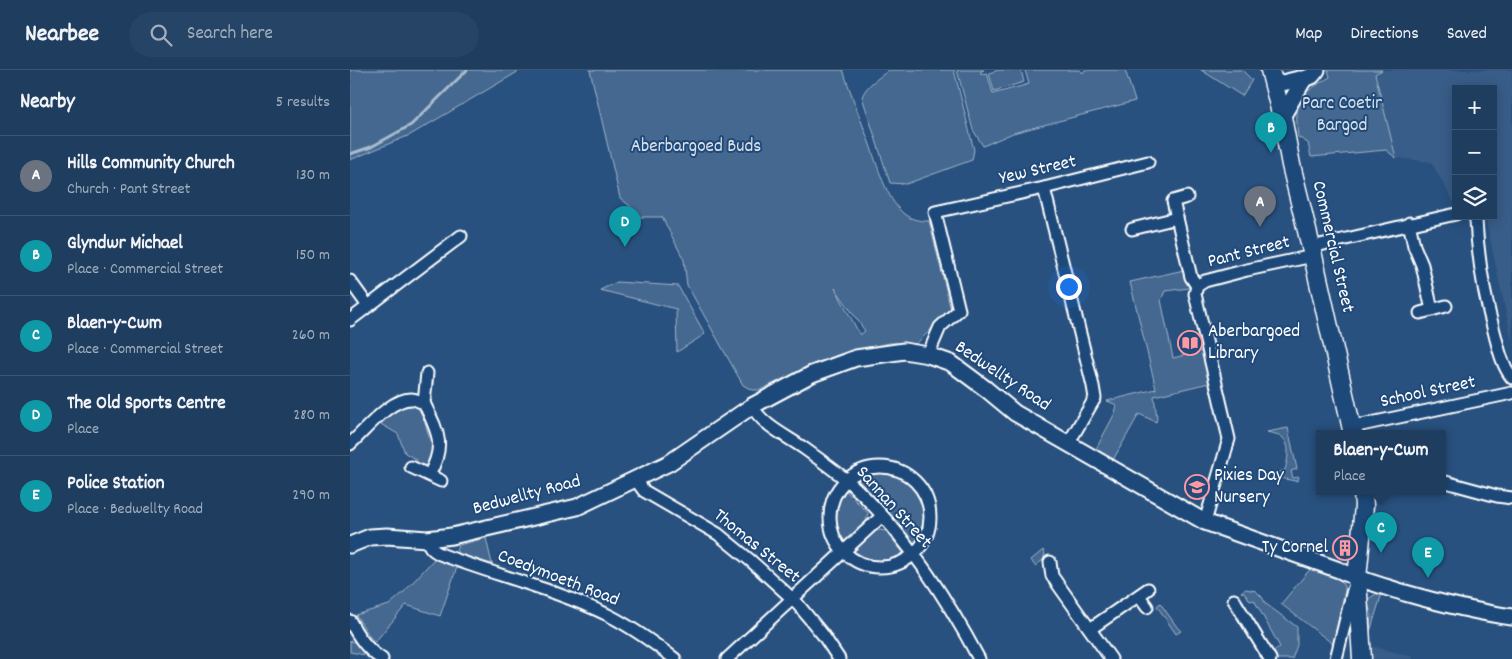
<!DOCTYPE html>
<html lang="en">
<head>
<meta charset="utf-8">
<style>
  :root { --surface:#1e3d5f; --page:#264465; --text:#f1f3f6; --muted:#a1aebd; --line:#3c5674; --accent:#ff9aa2 }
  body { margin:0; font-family:Dekko,sans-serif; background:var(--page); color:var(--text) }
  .controls { position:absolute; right:15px; top:15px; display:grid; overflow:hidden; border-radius:0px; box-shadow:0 2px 12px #0003 }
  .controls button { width:45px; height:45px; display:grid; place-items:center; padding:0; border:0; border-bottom:1px solid var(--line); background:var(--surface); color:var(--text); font:25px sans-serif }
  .you { position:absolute; left:718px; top:216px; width:18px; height:18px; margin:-12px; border:4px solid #fff; border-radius:50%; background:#1a73e8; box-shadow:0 0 0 8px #1a73e833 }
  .badge { display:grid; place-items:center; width:32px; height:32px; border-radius:50%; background:var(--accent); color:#fff; font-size:16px; font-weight:700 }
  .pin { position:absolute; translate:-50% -41px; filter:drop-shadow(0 1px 2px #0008) }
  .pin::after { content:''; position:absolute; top:26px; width:18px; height:15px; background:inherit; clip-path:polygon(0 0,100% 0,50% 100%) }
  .popup { position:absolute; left:966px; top:360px; width:130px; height:65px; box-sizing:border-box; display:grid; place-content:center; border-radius:0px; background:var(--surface); filter:drop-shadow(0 1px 4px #0005); font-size:16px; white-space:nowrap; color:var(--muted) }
  .popup b { font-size:19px; color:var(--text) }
  .popup::after { content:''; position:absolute; left:50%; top:100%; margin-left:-10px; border:10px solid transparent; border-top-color:var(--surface) }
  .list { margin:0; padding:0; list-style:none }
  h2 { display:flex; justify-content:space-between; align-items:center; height:65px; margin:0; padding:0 20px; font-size:21px }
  h2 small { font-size:16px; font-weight:400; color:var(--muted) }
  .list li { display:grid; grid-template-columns:32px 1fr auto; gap:15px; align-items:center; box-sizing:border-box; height:80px; padding:0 20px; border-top:1px solid var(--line) }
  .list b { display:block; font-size:19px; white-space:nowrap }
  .list p { margin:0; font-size:16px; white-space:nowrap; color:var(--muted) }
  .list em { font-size:16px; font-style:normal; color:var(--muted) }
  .icon { flex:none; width:28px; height:28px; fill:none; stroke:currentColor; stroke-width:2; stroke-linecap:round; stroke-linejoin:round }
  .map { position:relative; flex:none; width:1162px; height:589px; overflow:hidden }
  header { display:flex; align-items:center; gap:30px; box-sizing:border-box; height:70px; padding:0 25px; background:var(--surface); border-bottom:1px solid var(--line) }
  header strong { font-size:24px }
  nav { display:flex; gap:28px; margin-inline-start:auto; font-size:18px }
  .search { width:350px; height:45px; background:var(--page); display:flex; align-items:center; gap:12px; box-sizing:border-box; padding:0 18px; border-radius:28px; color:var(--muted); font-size:19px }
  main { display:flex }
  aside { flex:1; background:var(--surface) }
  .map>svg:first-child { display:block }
  .built { fill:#375d88 }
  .green { fill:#446890; stroke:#a2b4c8; fill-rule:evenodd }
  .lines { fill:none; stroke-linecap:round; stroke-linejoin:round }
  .stream { stroke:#aabbcd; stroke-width:3 }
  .street-casing { stroke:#fff; stroke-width:15 }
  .secondary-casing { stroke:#fff; stroke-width:19 }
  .primary-casing { stroke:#fff; stroke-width:21 }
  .street { stroke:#1f4a7a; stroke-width:11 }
  .secondary { stroke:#1f4a7a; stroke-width:15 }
  .primary { stroke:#1f4a7a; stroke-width:18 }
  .labels { text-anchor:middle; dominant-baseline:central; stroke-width:4; stroke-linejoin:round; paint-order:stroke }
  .park-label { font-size:19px; fill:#dae1e9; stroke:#1f4a7a }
  .street-label { font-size:19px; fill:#fff; stroke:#1f4a7a }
  .poi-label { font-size:19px; fill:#fff; stroke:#1f4a7a; text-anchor:start }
</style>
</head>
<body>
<header>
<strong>Nearbee</strong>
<div class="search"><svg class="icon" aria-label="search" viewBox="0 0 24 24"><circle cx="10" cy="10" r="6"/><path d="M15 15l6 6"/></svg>Search here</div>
<nav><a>Map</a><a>Directions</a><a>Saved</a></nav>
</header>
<main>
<aside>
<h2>Nearby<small>5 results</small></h2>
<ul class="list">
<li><span class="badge" style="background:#6b7280">A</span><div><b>Hills Community Church</b><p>Church · Pant Street</p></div><em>130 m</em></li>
<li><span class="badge" style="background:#0f9aa8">B</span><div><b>Glyndwr Michael</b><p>Place · Commercial Street</p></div><em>150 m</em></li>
<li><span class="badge" style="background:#0f9aa8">C</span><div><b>Blaen-y-Cwm</b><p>Place · Commercial Street</p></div><em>260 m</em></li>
<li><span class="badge" style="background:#0f9aa8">D</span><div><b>The Old Sports Centre</b><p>Place</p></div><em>280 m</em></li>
<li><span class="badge" style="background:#0f9aa8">E</span><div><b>Police Station</b><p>Place · Bedwellty Road</p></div><em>290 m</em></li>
</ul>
</aside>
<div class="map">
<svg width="1162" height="589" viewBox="0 0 1162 589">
  <rect width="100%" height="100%" fill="#28517f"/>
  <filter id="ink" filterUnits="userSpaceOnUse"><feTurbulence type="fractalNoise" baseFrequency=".02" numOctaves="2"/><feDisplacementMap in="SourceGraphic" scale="10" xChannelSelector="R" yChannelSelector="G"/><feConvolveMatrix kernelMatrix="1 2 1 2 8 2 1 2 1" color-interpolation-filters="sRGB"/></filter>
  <g filter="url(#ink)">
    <g class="built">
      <path d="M1032 0H1162V271L1135 146H1143V19H1106V136L1081 92 1046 88 1024 4Z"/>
      <path d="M1022 576 1063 587V589H1020L1019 581 1020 577Z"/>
    </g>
    <g class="green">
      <path d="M0 0H171L60 65 0 90Z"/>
      <path d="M240 0H493C501 24 510 48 519 72 527 94 536 129 554 144 562 150 570 151 579 151L601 240 566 274C558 274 548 272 540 273 499 279 446 302 410 320H402L393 315 337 215 334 190 312 147H289L280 136 270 128ZM485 218 515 261 510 265Z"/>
      <path d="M539 0H604L624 80 622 90 556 114 540 113 512 27C516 15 529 8 539 0Z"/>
      <path d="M607 0H634L631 1V4L637 3 643 24 679 14 675 0H730L733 3 735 0H775L785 31 663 63 633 76 623 60Z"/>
      <path d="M649 0H671L674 12 644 21 639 3Z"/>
      <path d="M851 0H892L902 10 892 26Z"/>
      <path d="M978 0H1032L1025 4 1046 88 1036 80 961 87 958 73 948 67C944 29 949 25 980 7Z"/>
      <path d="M834 200 839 218 815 221 811 230 823 288 853 281 859 313 804 326 807 348 806 352 789 344 763 390 746 379 765 343 767 335 757 331 806 319 780 212Z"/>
      <path d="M267 212 328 216 355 264 327 282 326 239 250 220Z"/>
      <path d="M64 335 71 338 83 381 78 394 72 396 65 394 67 390 55 383 48 364 29 353 47 339Z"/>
      <path d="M938 358 947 399 941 401 943 408 949 407 948 410 945 411 930 408 927 403 935 400C938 389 942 372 929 365 926 364 920 363 917 362Z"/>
      <path d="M524 401C567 399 587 435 569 472L565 474 537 441 507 409 516 402Z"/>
      <path d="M494 419 518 443 516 452 496 472H492L489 470C482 452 480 434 494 419Z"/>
      <path d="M529 460 536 461 554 484 550 490C535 494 511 498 503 482 507 472 519 463 529 460Z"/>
      <path d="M136 468 142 494 108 483 106 480 109 475Z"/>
      <path d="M693 480 695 484 693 490 685 496 681 490Z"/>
      <path d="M84 489 107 497 90 546 56 535 25 572 20 567 6 545 39 535 54 522Z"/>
      <path d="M961 498C974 503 993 505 995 520L983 574 931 534Z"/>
      <path d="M896 519 906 521 912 527 916 534 947 557V575L942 589H927L923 581 930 577 904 530 900 531 895 523 891 522Z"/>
      <path d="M1029 522 1032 523 1020 562 1021 544 1017 530Z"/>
      <path d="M810 533 827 557 831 561 826 564 807 536Z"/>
      <path d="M0 571C8 572 13 581 20 586L0 582Z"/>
    </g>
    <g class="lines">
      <path class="stream" d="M0 84 21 77 61 55 117 0"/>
      <defs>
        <g id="street">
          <path d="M694 118 743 316 745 328 718 374"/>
          <path d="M837 127 823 131 841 207 847 216"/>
          <path d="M1124 146 1126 150C1128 190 1134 226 1145 265 1149 280 1152 295 1162 308"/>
          <path d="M1059 153 1064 176 1072 195 1082 240"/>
          <path d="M782 159 827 148"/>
          <path d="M961 177 1106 144"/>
          <path d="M0 211 18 236"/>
          <path d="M1070 243 1096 236"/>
          <path d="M0 250 111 166"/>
          <path d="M578 285 590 257 609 240 585 142 694 118 798 92"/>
          <path d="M74 333 77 303"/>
          <path d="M402 336C413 356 437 366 455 379 469 389 484 400 498 411 553 460 595 525 629 589"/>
          <path d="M1002 357 1162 323"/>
          <path d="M0 374C15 361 40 328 62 329 66 329 70 332 74 333 88 362 96 375 79 405"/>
          <circle cx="530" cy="447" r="50"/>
          <path d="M61 397 91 411"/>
          <path d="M286 410 294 421 368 464 401 491 446 532 473 565 489 589"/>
          <path d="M1092 411 1147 426 1162 428"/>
          <path d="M855 452 879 369 845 224 847 216 855 211 897 200 963 186"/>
          <path d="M77 469C79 477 82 480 90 484 145 505 204 519 258 545 282 557 304 573 325 589"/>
          <path d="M700 492 702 506 761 589"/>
          <path d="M789 526 797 537"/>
          <path d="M884 530 920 589"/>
          <path d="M0 551C8 566 17 580 32 589"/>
          <path d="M740 559 798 519"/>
          <path d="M377 589 532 446"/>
          <path d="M986 589 1003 520"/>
        </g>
        <g id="secondary">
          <path d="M924 15 949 9H954L962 6 967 0"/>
          <path d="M932 47 954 9"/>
          <path d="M0 475 20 467 37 466 77 469 102 466 227 437 319 393 402 336 462 304 506 288 554 281 578 285 601 293 636 319 665 343 855 452 989 500C1010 510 1033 516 1055 523 1090 533 1126 542 1162 547"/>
        </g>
        <g id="primary">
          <path d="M920 0 932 47 941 95 961 177 1003 364"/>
          <path d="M1012 589 1007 508 1014 436 1013 422"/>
        </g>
      </defs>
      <use href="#street" class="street-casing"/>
      <use href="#secondary" class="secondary-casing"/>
      <use href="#primary" class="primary-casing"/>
      <use href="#street" class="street"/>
      <use href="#secondary" class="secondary"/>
      <use href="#primary" class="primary"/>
    </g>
  </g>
  <defs>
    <symbol id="library-ring" viewBox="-11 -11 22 22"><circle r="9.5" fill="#1f4a7a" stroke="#ff9aa2" stroke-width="1.5"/><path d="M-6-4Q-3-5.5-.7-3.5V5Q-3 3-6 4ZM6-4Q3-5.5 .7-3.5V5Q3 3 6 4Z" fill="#ff9aa2"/></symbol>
    <symbol id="school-ring" viewBox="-11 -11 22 22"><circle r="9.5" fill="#1f4a7a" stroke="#ff9aa2" stroke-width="1.5"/><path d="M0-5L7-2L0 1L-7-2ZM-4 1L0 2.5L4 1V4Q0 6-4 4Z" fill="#ff9aa2"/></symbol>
    <symbol id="building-ring" viewBox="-11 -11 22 22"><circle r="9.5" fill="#1f4a7a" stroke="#ff9aa2" stroke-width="1.5"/><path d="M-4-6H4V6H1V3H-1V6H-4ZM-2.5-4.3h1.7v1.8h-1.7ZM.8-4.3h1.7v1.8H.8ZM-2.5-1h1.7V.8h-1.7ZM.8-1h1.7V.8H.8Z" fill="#ff9aa2"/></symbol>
  </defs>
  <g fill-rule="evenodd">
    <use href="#library-ring" x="826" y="259" width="28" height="28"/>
    <use href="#school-ring" x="833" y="403" width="28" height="28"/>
    <use href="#building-ring" x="981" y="464" width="28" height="28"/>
  </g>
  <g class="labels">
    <g class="park-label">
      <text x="992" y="34">Parc Coetir<tspan x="992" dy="22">Bargod</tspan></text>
      <text x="346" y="77">Aberbargoed Buds</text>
    </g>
    <g class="street-label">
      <text transform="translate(688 101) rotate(-13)">Yew Street</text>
      <text transform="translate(982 177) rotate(77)">Commercial Street</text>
      <text transform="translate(899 183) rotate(-14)">Pant Street</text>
      <text transform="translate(652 307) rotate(34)">Bedwellty Road</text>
      <text transform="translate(1078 323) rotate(-12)">School Street</text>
      <text transform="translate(177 426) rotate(-15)">Bedwellty Road</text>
      <text transform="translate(543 438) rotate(48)">Sannan Street</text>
      <text transform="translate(406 477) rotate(39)">Thomas Street</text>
      <text transform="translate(208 509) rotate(21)">Coedymoeth Road</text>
    </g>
    <g class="poi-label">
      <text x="858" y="262">Aberbargoed<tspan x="858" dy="22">Library</tspan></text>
      <text x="864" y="406">Pixies Day<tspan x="864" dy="22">Nursery</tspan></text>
      <text x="978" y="478" text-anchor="end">Ty Cornel</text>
    </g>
  </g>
</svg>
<div class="controls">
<button>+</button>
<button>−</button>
<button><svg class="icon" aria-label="layers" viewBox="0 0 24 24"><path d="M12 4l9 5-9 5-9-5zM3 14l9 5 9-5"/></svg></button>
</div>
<div class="you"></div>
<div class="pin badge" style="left:910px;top:157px;background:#6b7280">A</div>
<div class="pin badge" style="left:921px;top:83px;background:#0f9aa8">B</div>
<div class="pin badge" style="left:1031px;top:483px;background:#0f9aa8">C</div>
<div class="popup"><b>Blaen-y-Cwm</b>Place</div>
<div class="pin badge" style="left:275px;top:177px;background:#0f9aa8">D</div>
<div class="pin badge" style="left:1078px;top:508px;background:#0f9aa8">E</div>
</div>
</main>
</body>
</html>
